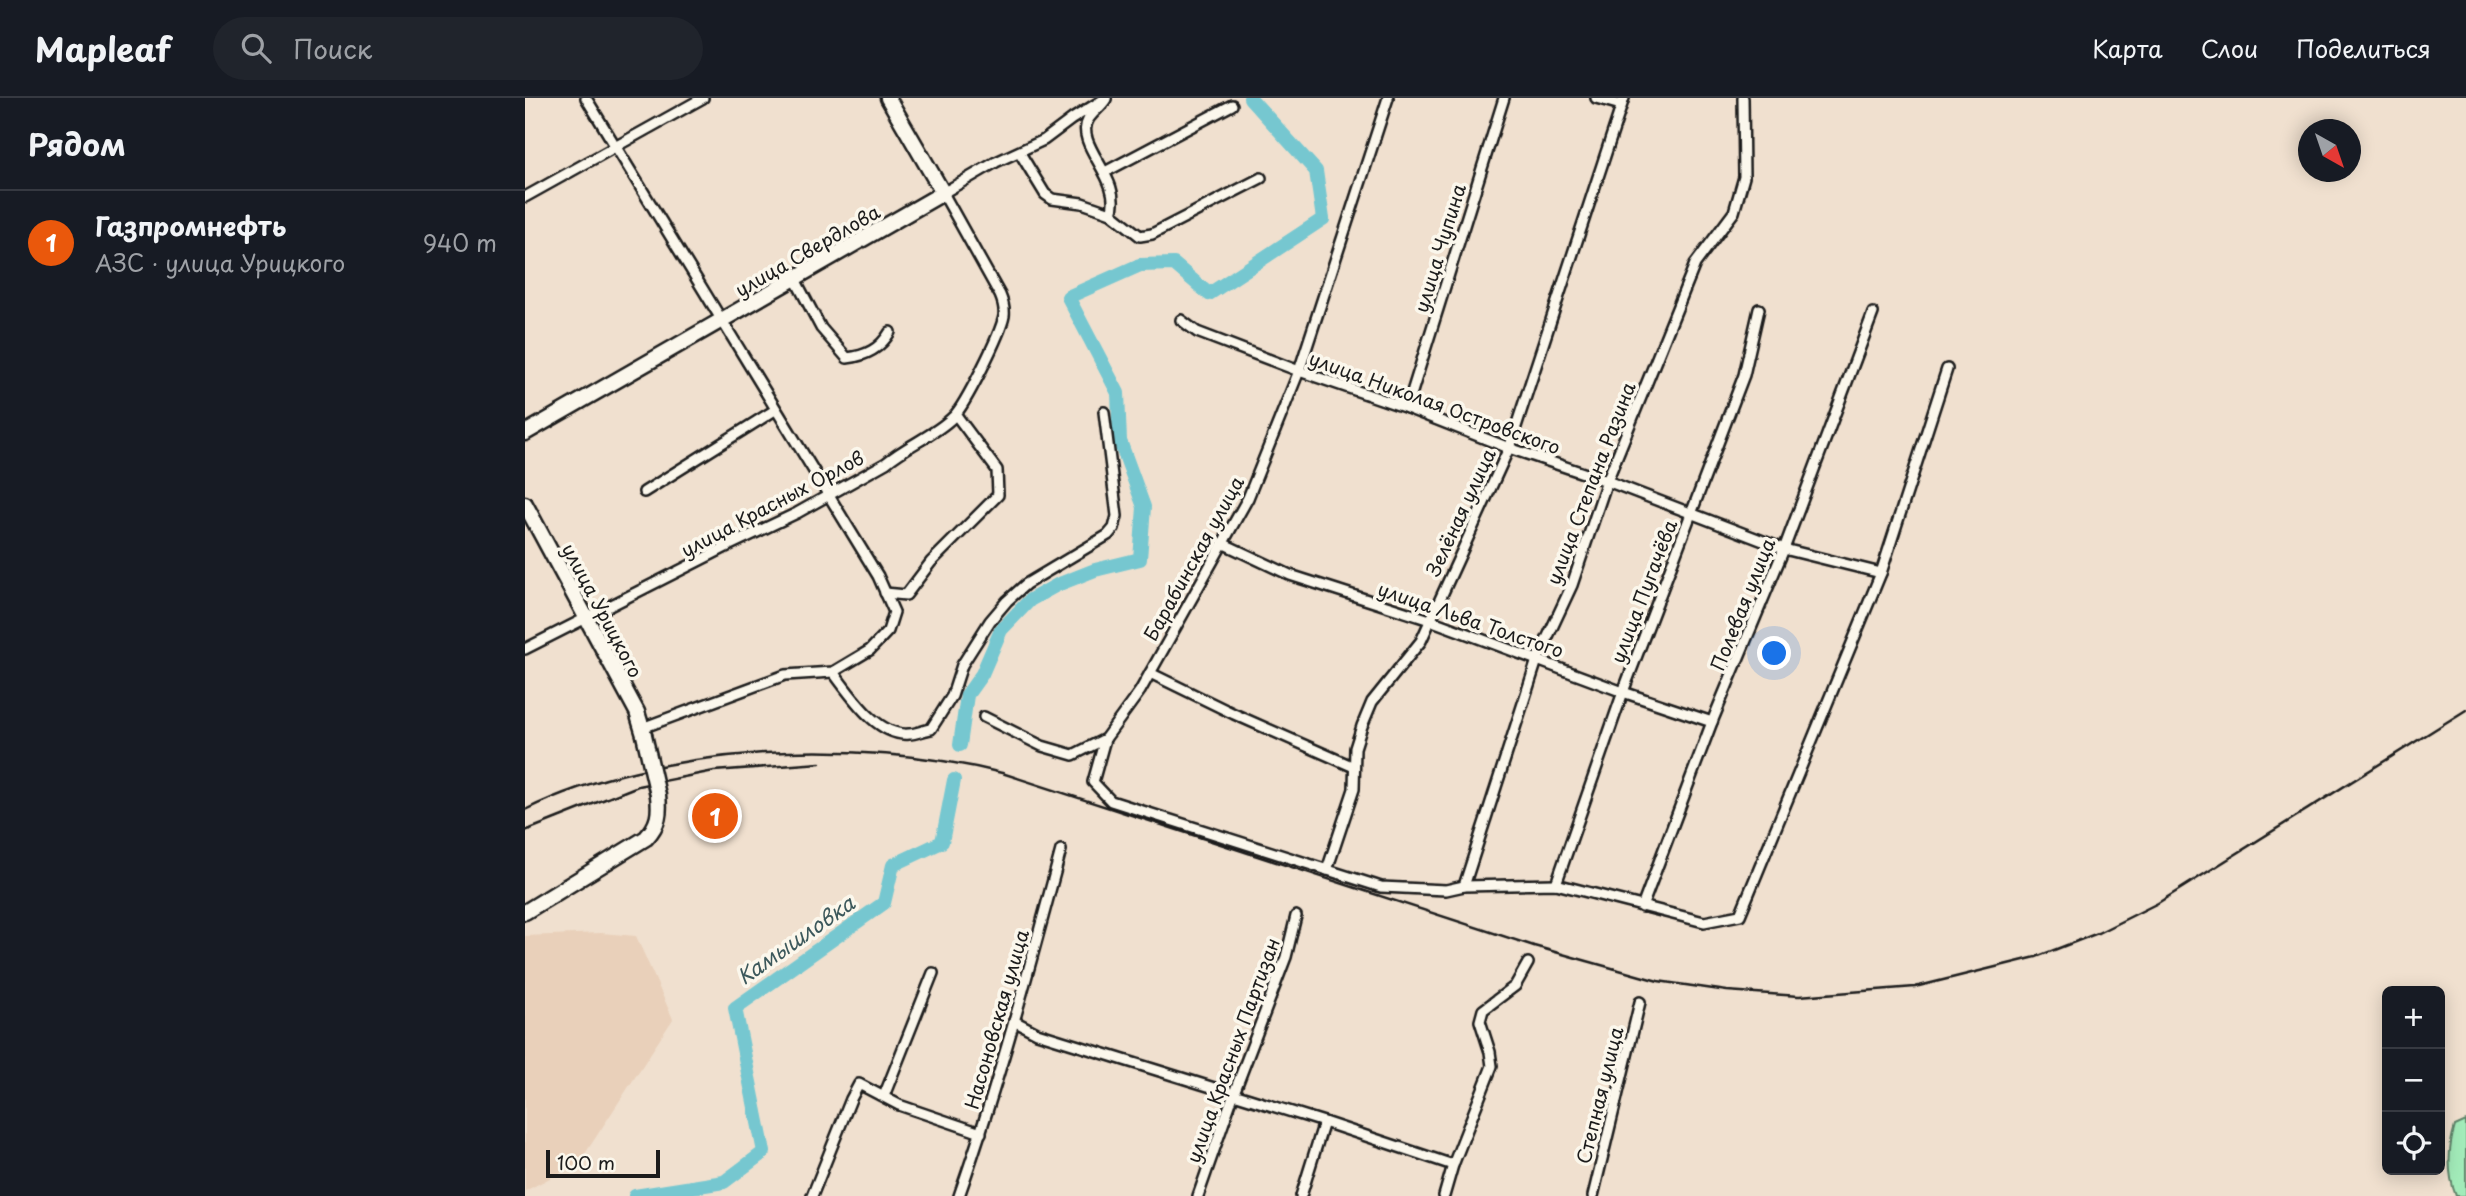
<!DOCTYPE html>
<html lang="ru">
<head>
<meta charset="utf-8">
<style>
  :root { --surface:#171b24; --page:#20242c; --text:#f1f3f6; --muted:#9ea1a6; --line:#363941; --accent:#ea580c }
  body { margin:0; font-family:"Playpen Sans",sans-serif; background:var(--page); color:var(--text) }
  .controls { position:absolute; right:21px; bottom:21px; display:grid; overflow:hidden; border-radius:10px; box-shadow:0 4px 18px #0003 }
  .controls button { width:63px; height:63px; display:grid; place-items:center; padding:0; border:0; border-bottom:2px solid var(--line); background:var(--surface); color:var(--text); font:35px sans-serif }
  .compass { position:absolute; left:1773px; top:21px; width:63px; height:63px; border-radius:50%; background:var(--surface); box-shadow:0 4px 18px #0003; rotate:140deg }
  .scale { position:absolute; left:21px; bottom:18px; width:114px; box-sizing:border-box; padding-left:7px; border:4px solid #1c1c1c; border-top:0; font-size:19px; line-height:24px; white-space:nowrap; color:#1c1c1c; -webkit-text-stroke:5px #fbf7ec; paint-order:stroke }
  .you { position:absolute; left:1250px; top:556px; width:24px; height:24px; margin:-18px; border:5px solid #fff; border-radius:50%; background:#1a73e8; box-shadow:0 0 0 10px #1a73e833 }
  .badge { display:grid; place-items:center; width:46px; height:46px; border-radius:50%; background:var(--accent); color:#fff; font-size:23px; font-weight:700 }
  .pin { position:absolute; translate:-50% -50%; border:4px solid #fff; box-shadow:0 2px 7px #0006 }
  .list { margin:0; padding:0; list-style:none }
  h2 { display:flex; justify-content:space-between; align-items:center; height:91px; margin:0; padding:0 28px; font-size:30px }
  h2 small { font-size:23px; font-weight:400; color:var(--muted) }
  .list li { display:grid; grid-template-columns:46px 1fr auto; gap:21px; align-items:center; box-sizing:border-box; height:105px; padding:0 28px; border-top:2px solid var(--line) }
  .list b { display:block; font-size:26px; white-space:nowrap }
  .list p { margin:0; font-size:23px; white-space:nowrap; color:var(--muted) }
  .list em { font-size:23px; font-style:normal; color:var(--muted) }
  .icon { flex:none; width:38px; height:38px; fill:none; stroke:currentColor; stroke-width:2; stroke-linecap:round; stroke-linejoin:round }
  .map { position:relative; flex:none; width:1941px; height:1098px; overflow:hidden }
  header { display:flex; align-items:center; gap:42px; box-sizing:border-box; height:98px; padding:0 35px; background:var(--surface); border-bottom:2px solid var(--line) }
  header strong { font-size:33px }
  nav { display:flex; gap:38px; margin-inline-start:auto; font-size:24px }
  .search { width:490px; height:63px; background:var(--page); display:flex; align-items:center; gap:18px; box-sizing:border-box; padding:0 24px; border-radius:38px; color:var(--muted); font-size:26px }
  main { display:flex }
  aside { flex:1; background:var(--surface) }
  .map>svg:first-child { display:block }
  .built { fill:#e9d0ba }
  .green { fill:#a2ebb9; stroke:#5f846a; stroke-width:2 }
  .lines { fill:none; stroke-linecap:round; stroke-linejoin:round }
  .river { stroke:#76c7d0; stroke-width:14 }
  .minor-casing { stroke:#1c1c1c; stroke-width:14 }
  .primary-casing { stroke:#1c1c1c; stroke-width:19 }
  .minor { stroke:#fbf7ec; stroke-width:9 }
  .primary { stroke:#fbf7ec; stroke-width:14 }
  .rail { stroke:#1c1c1c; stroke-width:2.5 }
  .primary-bridge-casing { stroke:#1c1c1c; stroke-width:19; stroke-linecap:butt }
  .primary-bridge { stroke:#fbf7ec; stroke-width:14 }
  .labels { text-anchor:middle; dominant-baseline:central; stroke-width:7; stroke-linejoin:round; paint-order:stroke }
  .street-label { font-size:19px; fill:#1c1c1c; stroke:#fbf7ec }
  .water-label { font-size:21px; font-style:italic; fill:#3c585b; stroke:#fbf7ec }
</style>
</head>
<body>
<header>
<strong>Mapleaf</strong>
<div class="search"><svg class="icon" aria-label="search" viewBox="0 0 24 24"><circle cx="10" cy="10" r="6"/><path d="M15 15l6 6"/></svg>Поиск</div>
<nav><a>Карта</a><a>Слои</a><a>Поделиться</a></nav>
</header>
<main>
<aside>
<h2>Рядом<small></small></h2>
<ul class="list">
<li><span class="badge">1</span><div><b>Газпромнефть</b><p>АЗС · улица Урицкого</p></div><em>940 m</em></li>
</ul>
</aside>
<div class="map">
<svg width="1941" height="1098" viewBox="0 0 1941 1098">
  <rect width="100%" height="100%" fill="#f0e0cf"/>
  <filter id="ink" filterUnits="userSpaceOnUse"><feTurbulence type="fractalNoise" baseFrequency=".0143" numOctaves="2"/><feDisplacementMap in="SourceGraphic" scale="14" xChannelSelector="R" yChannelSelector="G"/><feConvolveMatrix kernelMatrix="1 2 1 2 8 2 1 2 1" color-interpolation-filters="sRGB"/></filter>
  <g filter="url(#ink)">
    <path class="built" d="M76 835 111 838 148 921 54 1065 0 1093V838Z"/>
    <path class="green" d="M1941 1023V1098H1931C1922 1076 1923 1050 1930 1028Z"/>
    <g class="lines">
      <g class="river">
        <path d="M435 647 442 597 457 576 476 532 505 502 532 487 570 472 615 461 619 409 595 343 593 295 543 199 615 167 649 166 684 196 798 121 791 73 725 0"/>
        <path d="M110 1098 199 1084 239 1054 210 910 359 805 368 767 417 744 429 682"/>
      </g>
      <defs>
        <g id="minor">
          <path d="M61 0 353 478 369 514 363 533 345 552 308 574 260 577 117 630"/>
          <path d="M1071 0 1096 7"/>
          <path d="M581 1C576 9 567 15 563 22 549 47 599 82 586 115"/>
          <path d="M495 55 520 96 527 101 557 105 586 115 615 138 627 136 736 80"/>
          <path d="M580 74 707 7"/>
          <path d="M0 99 178 0"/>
          <path d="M270 181 296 230 322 260C341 258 355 251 365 234"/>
          <path d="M656 222 672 234 774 273 882 310 984 350 1082 383 1259 451 1356 475"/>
          <path d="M882 310 979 0"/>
          <path d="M119 394 250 312"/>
          <path d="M697 445 765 477 905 522 1098 594 1187 624"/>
          <path d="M360 495 381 497 406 464 473 397 472 372 431 317"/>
          <path d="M0 551 205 447 272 415 361 365C382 347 409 338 428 319 440 308 476 235 479 218 480 210 478 204 475 197L418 95 471 64 519 42 547 21 581 0"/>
          <path d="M308 574C325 596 352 639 384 636 391 636 399 632 406 631L427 598 437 567 465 523 482 503 501 486 583 437 589 430 592 418 579 314"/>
          <path d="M625 575 709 616 829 669"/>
          <path d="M459 619 517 648 548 657 580 641 615 593 723 400 774 273 863 0"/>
          <path d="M580 641 568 684 586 703 856 789 921 792 939 788 1031 786 1179 824 1215 817 1356 475 1422 271"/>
          <path d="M802 772 829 691 830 650 837 628 847 604 896 543 984 350 1099 0"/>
          <path d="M1031 786 1098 594 1219 277 1234 211"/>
          <path d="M939 788 1012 562 1047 487 1082 383 1170 166 1209 114 1219 79 1218 0"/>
          <path d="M1117 809 1187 624 1259 451 1348 215"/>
          <path d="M489 923 512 935 799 1024 928 1067"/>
          <path d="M359 998 408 875"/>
          <path d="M287 1098 326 1001 334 986 374 1007 456 1035"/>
          <path d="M434 1098C474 984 505 868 536 752"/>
          <path d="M673 1098 709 995 761 859 771 818"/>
          <path d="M776 1098 799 1024"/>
          <path d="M919 1098 928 1067 967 968 965 954 955 923 958 912 990 888 1003 865"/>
          <path d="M1068 1098 1115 904"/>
        </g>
        <g id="primary">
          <path d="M0 335 418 95 363 0"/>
          <path d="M0 406 112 614 119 637"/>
          <path d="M0 814 121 740C134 726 135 715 133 697"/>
        </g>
      </defs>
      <use href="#minor" class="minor-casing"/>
      <use href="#primary" class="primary-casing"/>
      <use href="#minor" class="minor"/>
      <use href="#primary" class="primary"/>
      <g class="rail">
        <path d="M0 712C134 646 334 639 477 675L1009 848 1133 883 1202 893 1274 898 1390 889 1511 859 1573 835 1633 805 1941 612"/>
        <path d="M0 733 113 688 189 673 295 665"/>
      </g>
      <defs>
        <path id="primary-bridge" d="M119 637 133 697"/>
      </defs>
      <use href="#primary-bridge" class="primary-bridge-casing"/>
      <use href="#primary-bridge" class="primary-bridge"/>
    </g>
  </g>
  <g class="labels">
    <g class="street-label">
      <text transform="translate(914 150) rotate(-73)">улица Чупина</text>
      <text transform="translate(282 152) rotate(-30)">улица Свердлова</text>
      <text transform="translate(910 304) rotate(20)">улица Николая Островского</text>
      <text transform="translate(1065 385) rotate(-69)">улица Степана Разина</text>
      <text transform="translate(247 405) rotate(-28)">улица Красных Орлов</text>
      <text transform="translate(935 414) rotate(-65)">Зелёная улица</text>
      <text transform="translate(668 460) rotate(-61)">Барабинская улица</text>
      <text transform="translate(1118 493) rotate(-69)">улица Пугачёва</text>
      <text transform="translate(1217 506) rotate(-68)">Полевая улица</text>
      <text transform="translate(78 512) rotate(62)">улица Урицкого</text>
      <text transform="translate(946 521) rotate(19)">улица Льва Толстого</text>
      <text transform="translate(471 921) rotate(-74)">Насоновская улица</text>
      <text transform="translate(707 952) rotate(-70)">улица Красных Партизан</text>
      <text transform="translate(1074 997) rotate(-76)">Степная улица</text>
    </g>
    <g class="water-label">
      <text transform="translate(270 841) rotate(-35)">Камышловка</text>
    </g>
  </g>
</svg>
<div class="controls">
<button>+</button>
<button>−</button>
<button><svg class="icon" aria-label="locate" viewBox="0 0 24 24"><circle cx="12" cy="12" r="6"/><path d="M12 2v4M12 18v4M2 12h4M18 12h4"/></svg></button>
</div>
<svg class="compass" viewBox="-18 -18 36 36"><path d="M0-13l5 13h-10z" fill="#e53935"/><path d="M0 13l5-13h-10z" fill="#9ea1a6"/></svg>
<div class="scale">100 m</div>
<div class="you"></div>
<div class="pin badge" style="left:190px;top:718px">1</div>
</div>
</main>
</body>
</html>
